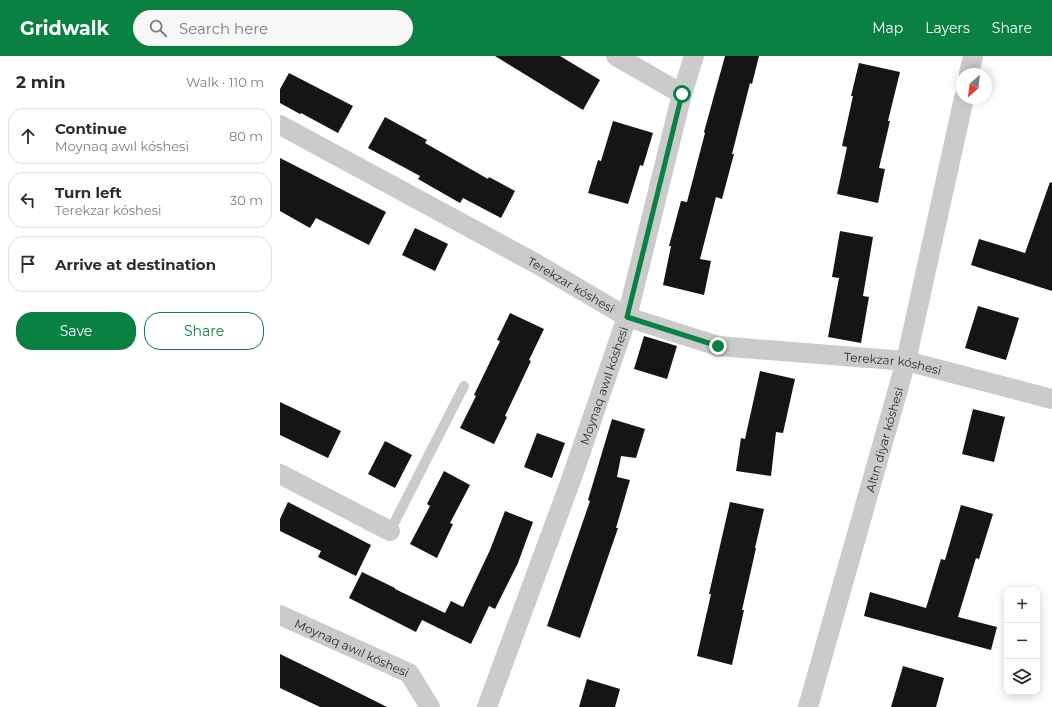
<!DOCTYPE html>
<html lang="en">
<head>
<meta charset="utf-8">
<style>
  :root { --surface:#fff; --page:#f7f7f7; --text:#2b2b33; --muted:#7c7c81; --line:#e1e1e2; --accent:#0b8043 }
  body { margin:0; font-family:Montserrat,sans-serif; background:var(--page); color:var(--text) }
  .controls { position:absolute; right:12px; bottom:12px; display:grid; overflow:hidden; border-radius:8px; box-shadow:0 2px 10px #0003 }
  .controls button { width:36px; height:36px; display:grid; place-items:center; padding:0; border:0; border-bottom:1px solid var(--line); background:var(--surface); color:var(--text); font:20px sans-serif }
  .compass { position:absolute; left:676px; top:12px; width:36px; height:36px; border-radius:50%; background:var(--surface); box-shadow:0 2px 10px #0003; rotate:208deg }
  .stop { position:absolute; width:12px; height:12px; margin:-9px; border:3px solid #0b8043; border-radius:50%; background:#fff }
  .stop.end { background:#0b8043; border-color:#fff; box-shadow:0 1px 4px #0008 }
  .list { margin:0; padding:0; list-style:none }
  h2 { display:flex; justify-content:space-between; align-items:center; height:52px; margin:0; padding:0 16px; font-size:17px }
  h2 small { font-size:13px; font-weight:400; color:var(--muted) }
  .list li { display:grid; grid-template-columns:26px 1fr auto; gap:12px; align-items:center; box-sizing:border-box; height:56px; margin:0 8px 8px; padding:0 8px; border:1px solid var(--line); border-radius:16px }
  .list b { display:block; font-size:15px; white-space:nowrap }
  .list p { margin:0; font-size:13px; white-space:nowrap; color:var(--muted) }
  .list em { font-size:13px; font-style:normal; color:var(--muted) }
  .actions { display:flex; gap:8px; padding:12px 16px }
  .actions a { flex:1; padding:9px 0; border:1px solid var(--accent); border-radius:16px; text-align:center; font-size:14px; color:var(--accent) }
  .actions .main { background:var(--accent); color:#fff }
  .icon { flex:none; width:22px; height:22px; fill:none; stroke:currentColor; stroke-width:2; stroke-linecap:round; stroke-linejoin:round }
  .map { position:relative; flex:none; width:772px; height:651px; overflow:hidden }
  header { display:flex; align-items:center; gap:24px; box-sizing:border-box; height:56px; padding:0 20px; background:var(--accent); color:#fff }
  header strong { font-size:19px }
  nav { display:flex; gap:22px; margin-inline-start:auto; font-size:14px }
  .search { width:280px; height:36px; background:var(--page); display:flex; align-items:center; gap:10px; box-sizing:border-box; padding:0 14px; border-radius:22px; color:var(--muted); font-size:15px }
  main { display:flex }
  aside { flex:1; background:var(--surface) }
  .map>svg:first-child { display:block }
  .building { fill:#151515 }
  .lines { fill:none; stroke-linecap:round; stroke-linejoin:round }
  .service { stroke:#cbcbcb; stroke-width:10 }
  .minor { stroke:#cbcbcb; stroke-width:20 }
  .route { stroke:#0b8043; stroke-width:5 }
  .labels { text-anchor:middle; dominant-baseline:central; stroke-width:4; stroke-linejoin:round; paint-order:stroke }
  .street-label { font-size:12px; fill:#2e2e2e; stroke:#fff }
</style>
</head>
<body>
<header>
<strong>Gridwalk</strong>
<div class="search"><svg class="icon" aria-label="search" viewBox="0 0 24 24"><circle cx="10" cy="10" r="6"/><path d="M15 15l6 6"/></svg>Search here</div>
<nav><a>Map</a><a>Layers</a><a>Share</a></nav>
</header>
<main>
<aside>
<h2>2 min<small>Walk · 110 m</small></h2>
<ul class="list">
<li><svg class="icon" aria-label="ahead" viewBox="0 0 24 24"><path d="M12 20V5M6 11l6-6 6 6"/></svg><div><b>Continue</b><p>Moynaq awıl kóshesi</p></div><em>80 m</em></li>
<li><svg class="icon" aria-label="left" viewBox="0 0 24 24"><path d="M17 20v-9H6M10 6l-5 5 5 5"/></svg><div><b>Turn left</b><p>Terekzar kóshesi</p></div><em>30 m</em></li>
<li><svg class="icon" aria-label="arrive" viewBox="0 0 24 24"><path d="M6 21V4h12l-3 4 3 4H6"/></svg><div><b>Arrive at destination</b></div></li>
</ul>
<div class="actions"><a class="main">Save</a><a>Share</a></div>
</aside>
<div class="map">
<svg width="772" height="651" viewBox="0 0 772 651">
  <rect width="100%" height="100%" fill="#fff"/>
  <g class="building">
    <path d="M215 0H280L320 24 303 54Z"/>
    <path d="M445 0H479L472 28 470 27 452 98H454L442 143 436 141 420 203 431 205 424 239 383 229 391 190H389L401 145 407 146 425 77 424 76Z"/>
    <path d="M579 7 620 16 608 65H610L599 112 605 113 598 147 557 138 567 91 562 90 573 40H571Z"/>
    <path d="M9 17 73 50 58 77 21 57 20 58 0 47V33Z"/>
    <path d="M105 61 147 84 145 87 208 123 209 121 235 135 221 162 183 142 180 147 138 123 140 120 88 92Z"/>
    <path d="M333 65 373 77 363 110 360 109 348 148 308 137 318 104 321 105Z"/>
    <path d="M0 102 106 156 89 189 36 162 30 172 0 155Z"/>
    <path d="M770 126 772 127V235L691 209 699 183 745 197Z"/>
    <path d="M135 172 168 188 155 215 122 199Z"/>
    <path d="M560 175 593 181 583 240 589 241 581 287 548 281 559 222 552 221Z"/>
    <path d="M698 250 739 262 726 304 685 292Z"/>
    <path d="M230 257 264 273 249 304 251 305 225 360 227 361 214 388 180 372 196 340 194 339 220 285 217 284Z"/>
    <path d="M364 280 397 290 387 323 354 313Z"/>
    <path d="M480 315 515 323 503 377 496 376 491 420 456 415 461 382 465 383Z"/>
    <path d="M0 346 61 375 48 402 0 379Z"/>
    <path d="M693 353 725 361 714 406 682 398Z"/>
    <path d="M332 363 365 373 356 402 341 400 337 421 350 424 336 472H338L300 582 267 570 310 445 308 444Z"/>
    <path d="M257 377 285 387 272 422 244 411Z"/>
    <path d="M105 385 132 399 115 432 88 418Z"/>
    <path d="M164 415 190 429 170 467 173 468 157 502 130 488 150 450 147 448Z"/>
    <path d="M8 446 91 489 76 520 38 501 41 495 0 475V463Z"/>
    <path d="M450 446 484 453 475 492H476L462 554H464L452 609 417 600 431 538H429Z"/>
    <path d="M681 449 713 458 699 503 696 502 678 561 717 571 711 594 584 560 590 536 646 552 661 503 665 504Z"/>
    <path d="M225 455 253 466 238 507 215 553 209 550 191 588 142 564 136 576 69 542 82 516 115 532V533L165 557 171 545 183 551 210 494Z"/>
    <path d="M0 598 43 619 107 651H40L0 632Z"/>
    <path d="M623 610 664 622 656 651H611Z"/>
    <path d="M307 623 340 633 335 651H299Z"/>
  </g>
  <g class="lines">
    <path class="service" d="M110 475 184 330"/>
    <g class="minor">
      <path d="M336 0 402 38"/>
      <path d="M689 18 693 0"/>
      <path id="s1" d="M0 69 257 208 347 261 438 290 626 305 772 343"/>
      <path d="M0 418 110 475"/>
      <path id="s2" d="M0 559 129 617 150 651"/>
      <path id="s3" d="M207 651 291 424 347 261 402 38 414 0"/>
      <path id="s4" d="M528 651 626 305 684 42"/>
    </g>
  </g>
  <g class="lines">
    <path class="route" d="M402 38 347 261 438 290"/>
  </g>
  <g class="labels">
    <g class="street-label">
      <text stroke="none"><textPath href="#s1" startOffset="332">Terekzar kóshesi</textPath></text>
      <text stroke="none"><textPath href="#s1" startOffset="668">Terekzar kóshesi</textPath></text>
      <text stroke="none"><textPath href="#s3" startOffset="342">Moynaq awıl kóshesi</textPath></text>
      <text stroke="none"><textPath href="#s4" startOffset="278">Altın diyar kóshesi</textPath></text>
      <text stroke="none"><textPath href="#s2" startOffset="79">Moynaq awıl kóshesi</textPath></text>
    </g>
  </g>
</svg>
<div class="controls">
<button>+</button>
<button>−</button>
<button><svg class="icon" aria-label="layers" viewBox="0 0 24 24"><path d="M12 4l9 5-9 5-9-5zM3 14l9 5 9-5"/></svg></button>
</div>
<svg class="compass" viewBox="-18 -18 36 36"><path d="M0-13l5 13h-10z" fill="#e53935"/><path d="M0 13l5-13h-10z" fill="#7c7c81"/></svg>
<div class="stop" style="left:402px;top:38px"></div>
<div class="stop end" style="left:438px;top:290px"></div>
</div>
</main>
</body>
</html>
